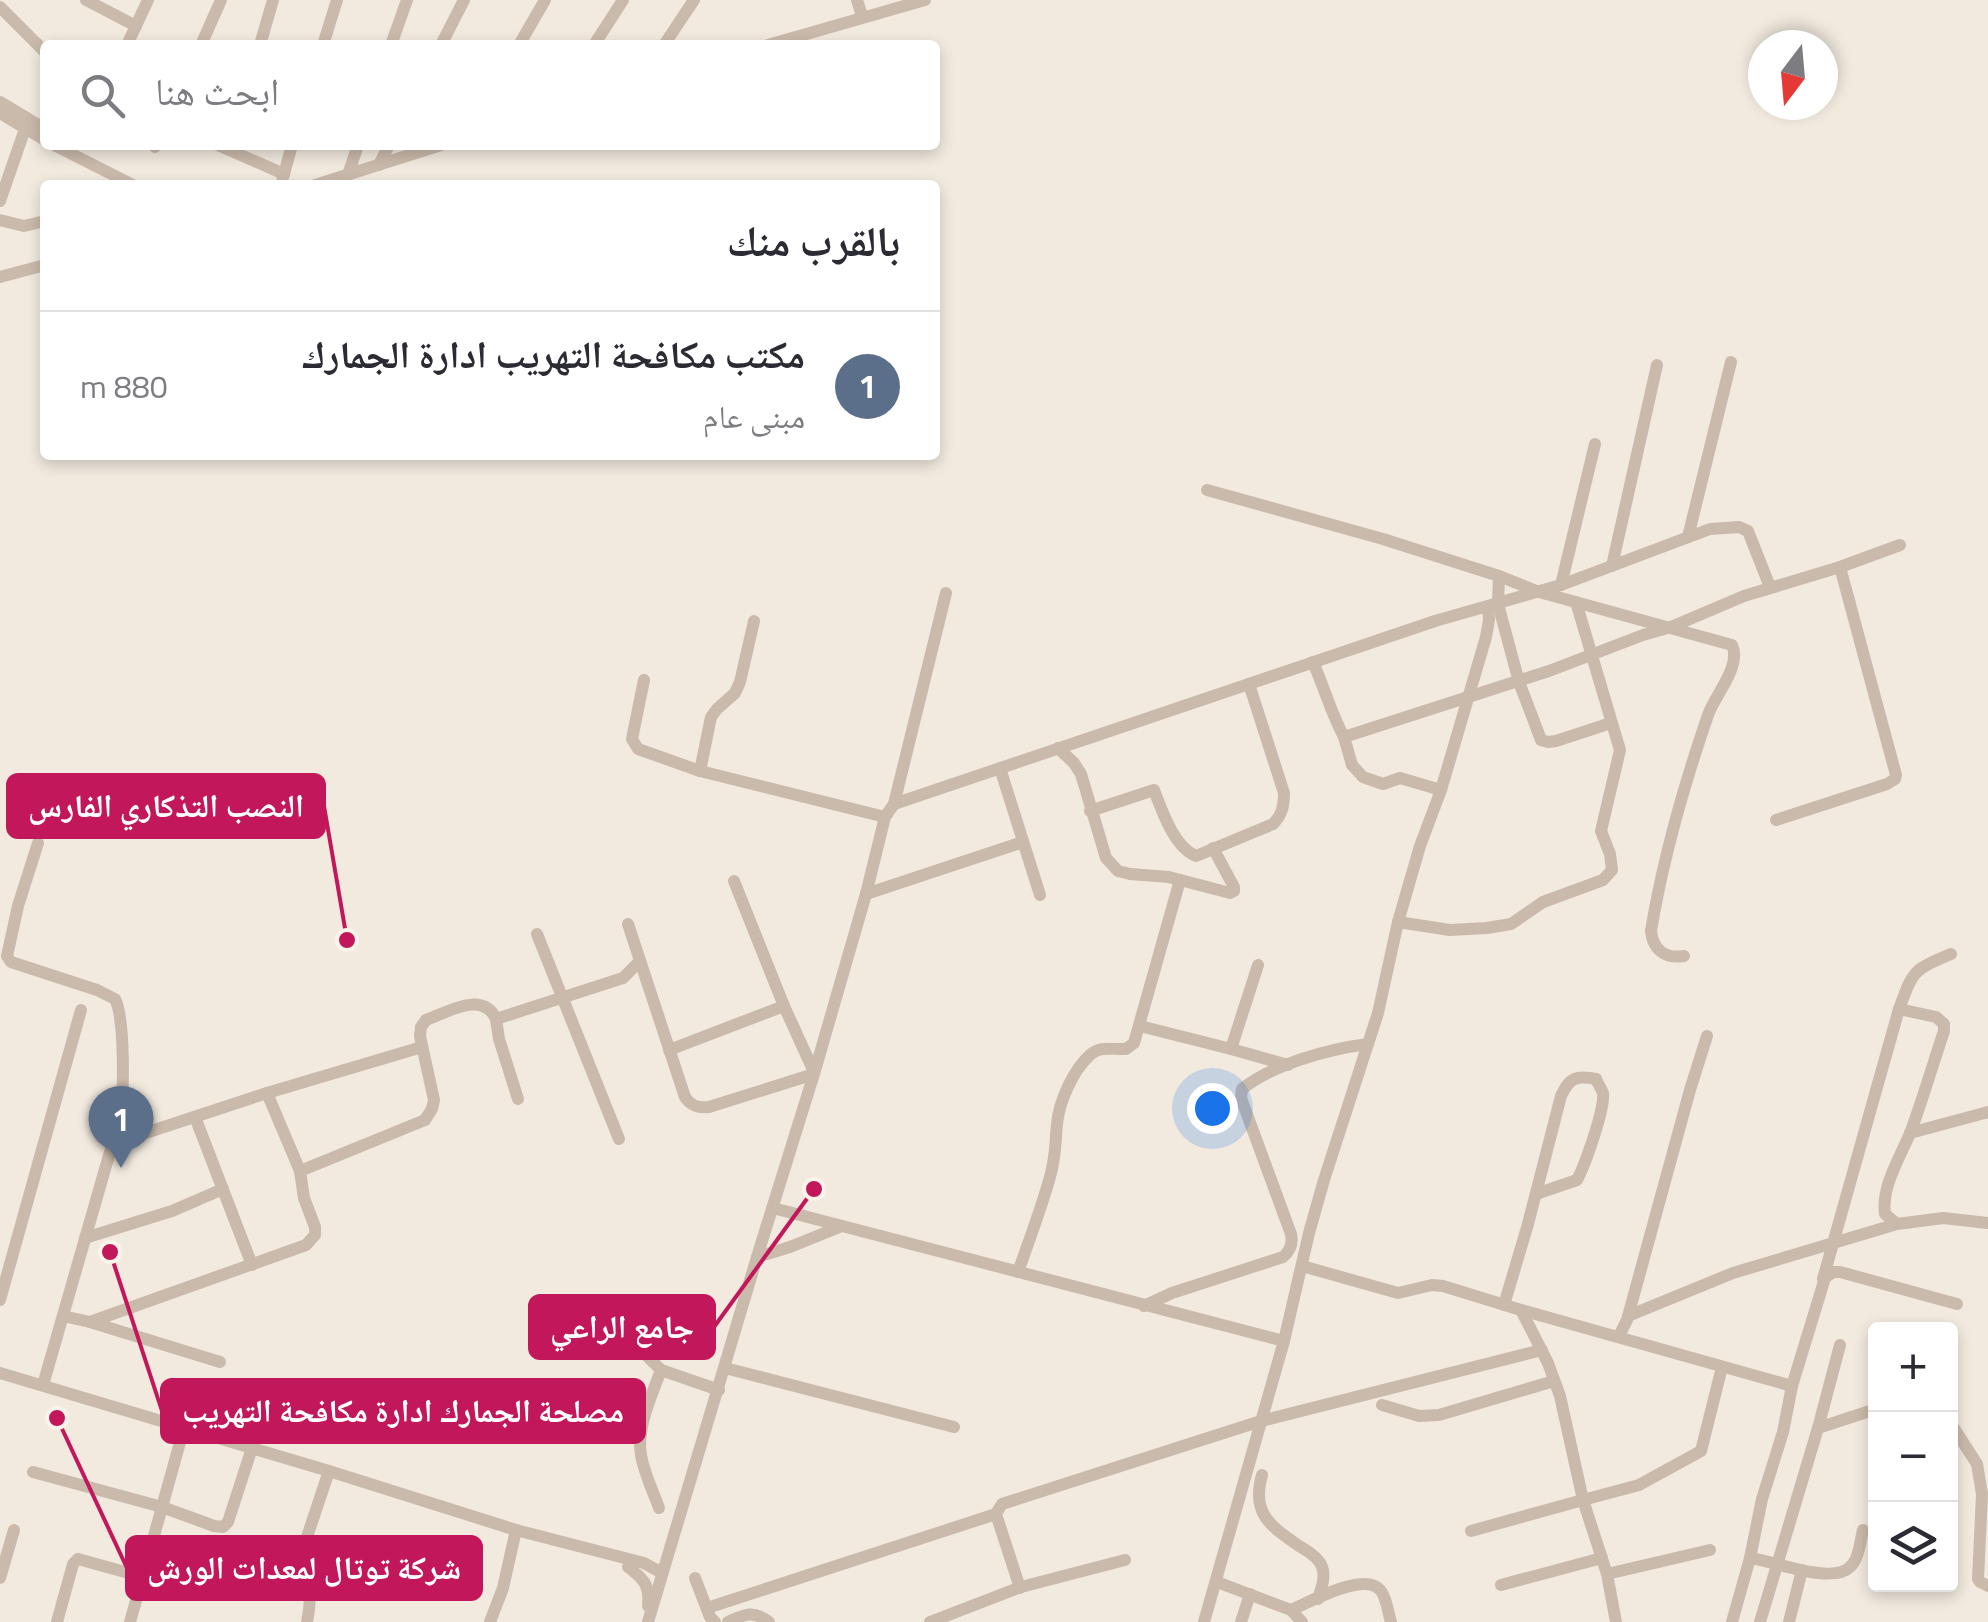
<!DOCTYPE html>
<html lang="ar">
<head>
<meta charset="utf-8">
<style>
  :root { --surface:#fff; --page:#f2f2f3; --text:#2b2b33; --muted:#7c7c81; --line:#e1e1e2; --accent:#d93025 }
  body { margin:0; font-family:"Titillium Web","Noto Naskh Arabic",sans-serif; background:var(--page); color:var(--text); direction:rtl }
  .controls { position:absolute; right:30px; bottom:30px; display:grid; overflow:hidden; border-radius:10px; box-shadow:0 5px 15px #0003 }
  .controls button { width:90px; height:90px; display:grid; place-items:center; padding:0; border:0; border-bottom:2px solid var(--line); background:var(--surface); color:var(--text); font:50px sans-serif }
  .compass { position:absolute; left:1748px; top:30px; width:90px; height:90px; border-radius:50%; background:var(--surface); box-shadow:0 5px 15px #0003; rotate:196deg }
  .you { position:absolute; left:1212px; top:1108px; width:35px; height:35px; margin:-25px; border:8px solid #fff; border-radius:50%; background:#1a73e8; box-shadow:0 0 0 15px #1a73e833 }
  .badge { display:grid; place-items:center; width:65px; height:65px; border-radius:50%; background:var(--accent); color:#fff; font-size:32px; font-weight:700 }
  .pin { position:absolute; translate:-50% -82px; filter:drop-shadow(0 2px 5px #0008) }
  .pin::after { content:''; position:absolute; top:52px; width:35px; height:30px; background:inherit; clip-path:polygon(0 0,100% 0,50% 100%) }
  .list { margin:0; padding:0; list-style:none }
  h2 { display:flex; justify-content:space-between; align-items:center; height:130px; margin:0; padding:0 40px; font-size:42px }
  h2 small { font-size:32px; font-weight:400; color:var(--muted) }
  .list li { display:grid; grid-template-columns:65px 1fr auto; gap:30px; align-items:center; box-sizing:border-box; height:150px; padding:0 40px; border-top:2px solid var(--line) }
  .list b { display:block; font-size:38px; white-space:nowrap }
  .list p { margin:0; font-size:32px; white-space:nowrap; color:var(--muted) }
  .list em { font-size:32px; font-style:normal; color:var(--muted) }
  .icon { flex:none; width:55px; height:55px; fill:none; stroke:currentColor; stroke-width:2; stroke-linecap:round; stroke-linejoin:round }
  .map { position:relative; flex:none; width:1988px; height:1622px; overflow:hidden; direction:ltr }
  .search { position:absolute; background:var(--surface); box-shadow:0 5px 15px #0003; left:40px; top:40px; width:900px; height:110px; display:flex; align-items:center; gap:25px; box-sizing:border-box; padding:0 35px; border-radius:10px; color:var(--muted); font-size:38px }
  .panel { position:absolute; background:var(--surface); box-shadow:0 5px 15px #0003; left:40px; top:180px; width:900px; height:280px; border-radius:10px; direction:rtl }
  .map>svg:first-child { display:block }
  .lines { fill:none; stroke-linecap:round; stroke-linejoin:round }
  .minor { stroke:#cabaab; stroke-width:12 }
  .leader { fill:none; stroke:#c2185b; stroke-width:4 }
  .callout-dot { fill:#c2185b; stroke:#faf4eb; stroke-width:4 }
  .callout { fill:#c2185b; stroke:#c2185b; stroke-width:4 }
  .callout-label { font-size:32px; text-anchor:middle; font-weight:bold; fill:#fff }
</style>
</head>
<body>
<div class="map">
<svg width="1988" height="1622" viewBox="0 0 1988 1622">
  <rect width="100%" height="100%" fill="#f2eadf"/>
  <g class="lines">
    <g class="minor">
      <path d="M86 0 136 26"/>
      <path d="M857 0 862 16"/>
      <path d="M0 7 45 52"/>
      <path d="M127 45 148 0"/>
      <path d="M201 45 221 0"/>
      <path d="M260 45 273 0"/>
      <path d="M323 45 337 0"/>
      <path d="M391 45 407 0"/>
      <path d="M441 45 464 0"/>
      <path d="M519 45 545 0"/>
      <path d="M594 45 623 0"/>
      <path d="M664 45 694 0"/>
      <path d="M768 45 925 0"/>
      <path d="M0 102 45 129"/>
      <path d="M0 113 45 140"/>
      <path d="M54 145 133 185"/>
      <path d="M218 145 284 174"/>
      <path d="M155 147 156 145"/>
      <path d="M379 165 389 145"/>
      <path d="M348 175 358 145"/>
      <path d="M281 185 292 145"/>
      <path d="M315 185 441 145"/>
      <path d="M0 201 28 120"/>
      <path d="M0 220 24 226 45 221"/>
      <path d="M0 277 45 265"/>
      <path d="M1207 490 1383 539 1499 576 1539 592 1732 645C1742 666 1715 695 1708 715 1684 785 1663 858 1651 931 1653 950 1665 959 1684 956"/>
      <path d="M1688 537 1731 362"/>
      <path d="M1612 566 1657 365"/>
      <path d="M1499 576 1498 604 1519 682 1541 740 1548 742 1556 741 1611 723"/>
      <path d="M1561 585 1595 444"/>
      <path d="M1313 662C1324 687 1331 713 1344 737L1549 671 1643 635 1671 627 1744 596 1840 567 1900 545"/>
      <path d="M644 680 632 739 638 749 700 771 885 817"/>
      <path d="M1344 737 1352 765 1363 777 1383 784 1400 778 1441 790"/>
      <path d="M1058 748 1074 763 1081 774 1106 858 1118 871 1130 874 1169 877 1230 893 1234 891V887L1213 848"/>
      <path d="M1000 768 1040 895"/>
      <path d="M700 771 711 717 717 709 735 693 740 682 754 621"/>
      <path d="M894 804 1435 621 1561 585 1710 529 1739 527 1748 531 1770 587"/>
      <path d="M1090 811 1154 790C1162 811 1174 847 1196 856L1273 824C1282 815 1284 806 1284 793L1249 684"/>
      <path d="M1776 820 1887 784 1895 779 1896 775 1840 567"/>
      <path d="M38 843 18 906 7 956 11 962 97 990 115 999C125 1018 124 1095 120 1117L43 1385"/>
      <path d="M734 881 784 1006 814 1072"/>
      <path d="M866 894 1023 842"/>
      <path d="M1398 922 1450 930 1487 928 1511 924 1543 902 1603 880 1612 870 1610 854 1601 831 1620 750 1576 602"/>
      <path d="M628 924 685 1097C691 1106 698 1108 709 1107L814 1074"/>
      <path d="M537 934 619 1139"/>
      <path d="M1140 1026 1231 1049 1258 965"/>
      <path d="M1231 1049 1288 1065"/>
      <path d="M669 1050 784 1006"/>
      <path d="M518 1099 499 1039 496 1019 623 978 640 961"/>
      <path d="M195 1117 252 1265"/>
      <path d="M1910 1133 1988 1112"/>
      <path d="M112 1144 267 1093 422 1047"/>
      <path d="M300 1171 425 1120 432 1109 434 1100 420 1036 421 1027 426 1020C448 1012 483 990 496 1019"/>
      <path d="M773 1208 1284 1341"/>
      <path d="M1897 1224 1885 1214C1881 1186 1901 1156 1911 1131 1923 1098 1933 1064 1944 1031V1024L1936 1017 1899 1009"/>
      <path d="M85 1238 172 1211 223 1189"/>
      <path d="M757 1257 790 1247 842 1226"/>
      <path d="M1302 1266 1398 1293 1432 1285 1443 1286 1521 1310 1792 1386"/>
      <path d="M1018 1272C1029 1241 1041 1209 1050 1177 1056 1156 1055 1145 1057 1124 1059 1102 1073 1070 1090 1055 1100 1045 1114 1050 1126 1049L1134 1043 1180 880"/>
      <path d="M1823 1279 1899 1009C1914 969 1912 971 1951 954"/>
      <path d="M0 1300 81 1010"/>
      <path d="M1504 1305 1528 1224 1561 1096C1569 1078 1576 1075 1596 1079 1596 1080 1603 1092 1603 1093 1605 1109 1585 1165 1577 1180L1536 1194"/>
      <path d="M1144 1306 1172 1293 1283 1257C1290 1251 1293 1243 1291 1234L1241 1098 1242 1089C1273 1064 1329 1049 1368 1044"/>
      <path d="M1521 1310 1548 1363 1560 1396 1583 1500 1639 1485 1701 1451 1722 1367"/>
      <path d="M63 1316 90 1322 220 1362"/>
      <path d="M1628 1316 1733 1273 1897 1224 1943 1218 1988 1223"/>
      <path d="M90 1322 306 1245 315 1235V1227L304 1198 300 1171 267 1093"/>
      <path d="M1619 1336 1627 1320 1690 1090 1707 1036"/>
      <path d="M1840 1345 1818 1428 1876 1409"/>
      <path d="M586 1348 602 1337 621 1335 636 1345 661 1370 719 1390"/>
      <path d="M725 1368 954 1427"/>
      <path d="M0 1373 329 1471 516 1530 644 1563 662 1573"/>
      <path d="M1382 1405 1419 1416 1439 1415 1554 1381"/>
      <path d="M1950 1422 1977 1464 1982 1494 1978 1579 1980 1582 1988 1586"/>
      <path d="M33 1472 162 1507 214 1526 223 1527 228 1522 252 1448"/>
      <path d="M1262 1475C1251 1513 1270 1526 1299 1546 1308 1551 1319 1558 1322 1567 1326 1577 1321 1589 1318 1599"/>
      <path d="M659 1508C653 1491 644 1473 641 1455 636 1428 652 1395 661 1370"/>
      <path d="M1471 1531 1583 1500 1607 1574 1616 1622"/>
      <path d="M1750 1558C1774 1561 1832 1585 1850 1567 1859 1559 1860 1542 1863 1530"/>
      <path d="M628 1567C644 1579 650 1585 648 1606"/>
      <path d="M1607 1574 1710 1550"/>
      <path d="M0 1578 14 1530"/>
      <path d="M695 1578 710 1617 715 1622"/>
      <path d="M1217 1582 1291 1610 1302 1622"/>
      <path d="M1501 1585 1602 1558"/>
      <path d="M1020 1588 996 1514 1002 1504 1261 1421 1542 1350"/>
      <path d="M707 1608 996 1514"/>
      <path d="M1291 1610C1310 1602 1366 1570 1381 1591 1387 1599 1388 1613 1391 1622"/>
      <path d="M57 1622 73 1564 78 1559 143 1577"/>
      <path d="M130 1622 184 1428"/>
      <path d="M307 1622C308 1614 311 1605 309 1597 307 1585 297 1580 297 1567L329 1471"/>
      <path d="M490 1622 503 1588 516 1530"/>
      <path d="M648 1622 757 1257 814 1074 866 894 885 817 894 804 946 593"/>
      <path d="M728 1622C745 1614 753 1610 769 1622"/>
      <path d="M930 1622 1021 1587 1125 1560"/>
      <path d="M1204 1622 1284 1341 1309 1233 1324 1180 1378 1013 1398 922 1420 846 1441 790 1486 637 1489 620 1488 607"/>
      <path d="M1241 1622 1250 1594"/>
      <path d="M1732 1622 1750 1558 1762 1499 1783 1432 1792 1386 1825 1278 1833 1272H1840L1957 1304"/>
      <path d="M1760 1622 1818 1428"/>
      <path d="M1789 1622 1802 1570"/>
    </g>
  </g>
  <path class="leader" d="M347 940L324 806M814 1189L714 1327M110 1252L162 1411M57 1418L127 1568"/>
  <g class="callout-dot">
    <circle cx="347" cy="940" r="10"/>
    <circle cx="814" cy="1189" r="10"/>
    <circle cx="110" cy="1252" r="10"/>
    <circle cx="57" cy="1418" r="10"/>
  </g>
  <g class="callout">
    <rect x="8" y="775" width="316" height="62" rx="10"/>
    <rect x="530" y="1296" width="184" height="62" rx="10"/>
    <rect x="162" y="1380" width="482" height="62" rx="10"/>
    <rect x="127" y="1537" width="354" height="62" rx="10"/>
  </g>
  <g class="callout-label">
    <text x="166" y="817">النصب التذكاري الفارس</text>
    <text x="622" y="1338">جامع الراعي</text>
    <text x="403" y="1422">مصلحة الجمارك ادارة مكافحة التهريب</text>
    <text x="304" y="1579">شركة توتال لمعدات الورش</text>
  </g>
</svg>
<div class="controls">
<button>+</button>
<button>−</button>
<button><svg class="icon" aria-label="layers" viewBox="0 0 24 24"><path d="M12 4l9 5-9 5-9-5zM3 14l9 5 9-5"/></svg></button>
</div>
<svg class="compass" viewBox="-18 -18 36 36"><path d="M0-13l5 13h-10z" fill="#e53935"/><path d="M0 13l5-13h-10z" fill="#7c7c81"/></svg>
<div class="you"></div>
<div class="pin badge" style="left:121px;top:1168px;background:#5c6f8a">1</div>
<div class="search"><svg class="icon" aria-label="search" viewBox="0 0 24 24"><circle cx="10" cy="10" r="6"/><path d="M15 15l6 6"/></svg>ابحث هنا</div>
<section class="panel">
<h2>بالقرب منك<small></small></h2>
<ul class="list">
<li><span class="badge" style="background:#5c6f8a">1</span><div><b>مكتب مكافحة التهريب ادارة الجمارك</b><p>مبنى عام</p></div><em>880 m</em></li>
</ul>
</section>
</div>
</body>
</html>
